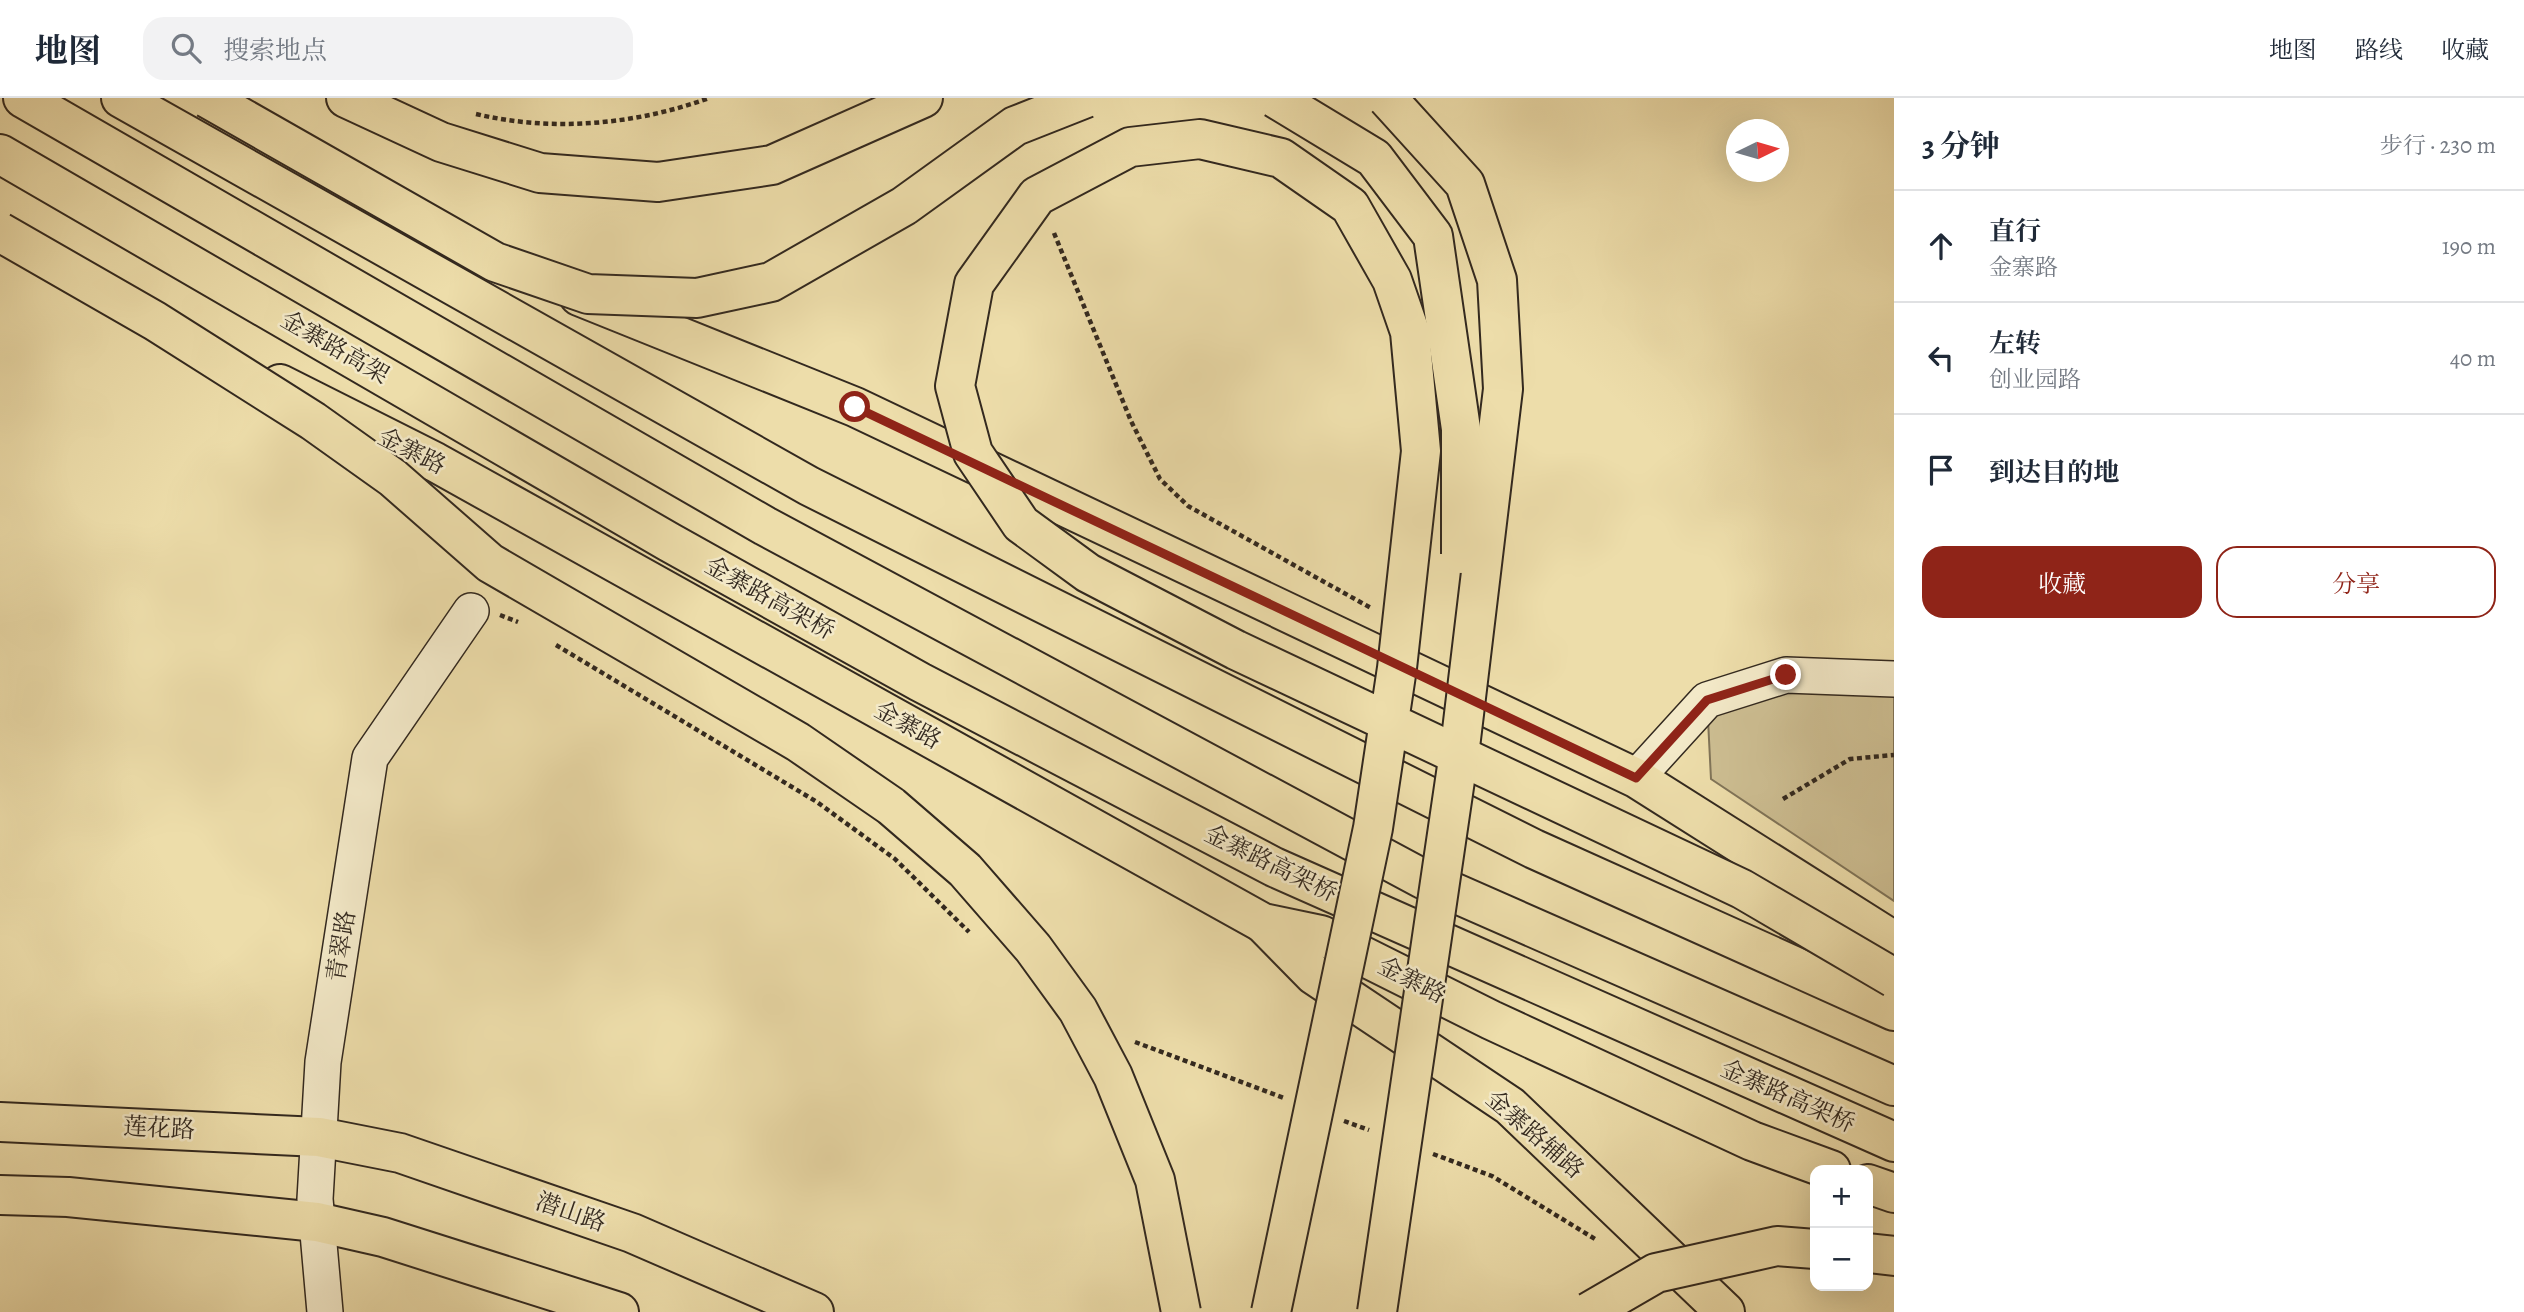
<!DOCTYPE html>
<html lang="zh">
<head>
<meta charset="utf-8">
<style>
  :root { --surface:#fff; --page:#f2f2f3; --text:#1f2937; --muted:#747a83; --line:#e0e1e3; --accent:#8f2418 }
  body { margin:0; font-family:Alegreya,"Noto Serif SC",serif; background:var(--page); color:var(--text) }
  .controls { position:absolute; right:21px; bottom:21px; display:grid; overflow:hidden; border-radius:14px; box-shadow:0 7px 28px #0002 }
  .controls button { width:63px; height:63px; display:grid; place-items:center; padding:0; border:0; border-bottom:2px solid var(--line); background:var(--surface); color:var(--text); font:35px sans-serif }
  .compass { position:absolute; left:1726px; top:21px; width:63px; height:63px; border-radius:50%; background:var(--surface); box-shadow:0 7px 28px #0002; rotate:85deg }
  .stop { position:absolute; width:21px; height:21px; margin:-16px; border:5px solid #8f2418; border-radius:50%; background:#fff }
  .stop.end { background:#8f2418; border-color:#fff; box-shadow:0 2px 7px #0008 }
  .list { margin:0; padding:0; list-style:none }
  h2 { display:flex; justify-content:space-between; align-items:center; height:91px; margin:0; padding:0 28px; font-size:30px }
  h2 small { font-size:23px; font-weight:400; color:var(--muted) }
  .list li { display:grid; grid-template-columns:46px 1fr auto; gap:21px; align-items:center; box-sizing:border-box; height:112px; padding:0 28px; border-top:2px solid var(--line) }
  .list b { display:block; font-size:26px; white-space:nowrap }
  .list p { margin:0; font-size:23px; white-space:nowrap; color:var(--muted) }
  .list em { font-size:23px; font-style:normal; color:var(--muted) }
  .actions { display:flex; gap:14px; padding:21px 28px }
  .actions a { flex:1; padding:16px 0; border:2px solid var(--accent); border-radius:21px; text-align:center; font-size:24px; color:var(--accent) }
  .actions .main { background:var(--accent); color:#fff }
  .icon { flex:none; width:38px; height:38px; fill:none; stroke:currentColor; stroke-width:2; stroke-linecap:round; stroke-linejoin:round }
  .map { position:relative; flex:none; width:1894px; height:1214px; overflow:hidden }
  header { display:flex; align-items:center; gap:42px; box-sizing:border-box; height:98px; padding:0 35px; background:var(--surface); border-bottom:2px solid var(--line) }
  header strong { font-size:33px }
  nav { display:flex; gap:38px; margin-inline-start:auto; font-size:24px }
  .search { width:490px; height:63px; background:var(--page); display:flex; align-items:center; gap:18px; box-sizing:border-box; padding:0 24px; border-radius:21px; color:var(--muted); font-size:26px }
  main { display:flex }
  aside { flex:1; background:var(--surface) }
  .map>svg:first-child { display:block }
  .green { fill:#cdbe92; stroke:#807458; stroke-width:2 }
  .lines { fill:none; stroke-linecap:round; stroke-linejoin:round }
  .secondary-casing { stroke:#33291f; stroke-width:38 }
  .primary-casing { stroke:#33291f; stroke-width:42 }
  .highway-casing { stroke:#33291f; stroke-width:42 }
  .path { stroke:#33291f; stroke-width:4.5; stroke-dasharray:5 3.5; stroke-linecap:butt }
  .secondary { stroke:#f3e9c8; stroke-width:35 }
  .primary { stroke:#edddaa; stroke-width:38 }
  .highway { stroke:#edddaa; stroke-width:38 }
  .highway-bridge-casing { stroke:#33291f; stroke-width:42; stroke-linecap:butt }
  .highway-bridge { stroke:#edddaa; stroke-width:38 }
  .route { stroke:#8f2418; stroke-width:9 }
  .labels { text-anchor:middle; dominant-baseline:central; stroke-width:5; stroke-linejoin:round; paint-order:stroke }
  .street-label { font-size:24px; fill:#33291f; stroke:#f3e9c8 }
</style>
</head>
<body>
<header>
<strong>地图</strong>
<div class="search"><svg class="icon" aria-label="search" viewBox="0 0 24 24"><circle cx="10" cy="10" r="6"/><path d="M15 15l6 6"/></svg>搜索地点</div>
<nav><a>地图</a><a>路线</a><a>收藏</a></nav>
</header>
<main>
<div class="map">
<svg width="1894" height="1214" viewBox="0 0 1894 1214">
  <rect width="100%" height="100%" fill="#edddaa"/>
  <filter id="stains"><feTurbulence type="fractalNoise" baseFrequency=".00286" numOctaves="4"/><feColorMatrix values="0 0 0 0 .2 0 0 0 0 .09 0 0 0 0 .02 0 0 0 .5 -.17"/></filter>
  <radialGradient id="worn" r=".72"><stop offset=".6" stop-color="#630" stop-opacity="0"/><stop offset="1" stop-color="#630" stop-opacity=".3"/></radialGradient>
  <path class="green" d="M1894 581V803L1711 681 1707 602Z"/>
  <g class="lines">
    <defs>
      <g id="secondary">
        <path d="M1636 680 1707 602 1786 577 1894 581"/>
        <path d="M325 1214 315 1101 323 964 370 660 471 513"/>
      </g>
      <g id="primary">
        <path d="M579 198 855 309 1636 680 1894 843"/>
        <path d="M280 286 435 364 1263 825 1321 837 1491 922 1752 1043 1831 1072"/>
        <path d="M1263 825 1314 877 1510 1008 1725 1214"/>
        <path d="M0 1024 319 1039 400 1055 632 1135 814 1214"/>
        <path d="M1868 1086 1894 1095"/>
        <path d="M0 1097 68 1099 317 1124 383 1139 619 1214"/>
      </g>
      <g id="highway">
        <path d="M23 0 765 428 1423 781 1894 988"/>
        <path d="M121 0 809 388 1534 751 1894 913"/>
        <path d="M346 0 441 44 540 75 658 84 772 67 923 0"/>
        <path d="M0 56 669 444 920 584 1274 769 1894 1044"/>
        <path d="M1868 1155 1894 1158"/>
      </g>
    </defs>
    <use href="#secondary" class="secondary-casing"/>
    <use href="#primary" class="primary-casing"/>
    <use href="#highway" class="highway-casing"/>
    <g class="path">
      <path d="M476 16C552 34 635 27 709 0"/>
      <path d="M1054 135 1131 323 1160 381 1188 408 1371 510"/>
      <path d="M500 517 518 524"/>
      <path d="M556 547 817 704 895 761 969 834"/>
      <path d="M1783 701 1850 661 1894 657"/>
      <path d="M1135 944 1284 1000"/>
      <path d="M1344 1023 1369 1032"/>
      <path d="M1433 1056 1492 1078 1595 1141"/>
    </g>
    <use href="#secondary" class="secondary"/>
    <use href="#primary" class="primary"/>
    <use href="#highway" class="highway"/>
    <defs>
      <g id="highway-bridge">
        <path d="M207 0 495 164 588 196 697 200 771 184 904 108 1015 28 1086 0"/>
        <path d="M1275 0 1374 60 1433 138 1461 331V456"/>
        <path d="M0 134 155 223 313 323 393 380 490 465 798 644 891 708 965 772 1033 850 1078 912 1113 978 1155 1082 1181 1214"/>
        <path d="M1271 1214 1373 730 1397 570 1421 353 1410 234 1392 182 1350 108 1281 60 1200 41 1130 49 1037 98 974 186 955 288 973 355 1021 426 1088 475 1236 552 1742 791 1894 880"/>
        <path d="M1377 1214 1461 641 1503 291 1497 182 1465 86 1387 0"/>
        <path d="M1589 1214 1656 1175 1777 1148 1815 1151"/>
      </g>
    </defs>
    <use href="#highway-bridge" class="highway-bridge-casing"/>
    <use href="#highway-bridge" class="highway-bridge"/>
  </g>
  <g class="lines">
    <path class="route" d="M855 309 1636 680 1707 602 1786 577"/>
  </g>
  <g class="labels">
    <g class="street-label">
      <text transform="translate(335 249) rotate(30)">金寨路高架</text>
      <text transform="translate(412 353) rotate(27)">金寨路</text>
      <text transform="translate(770 500) rotate(29)">金寨路高架桥</text>
      <text transform="translate(908 627) rotate(29)">金寨路</text>
      <text transform="translate(1271 765) rotate(26)">金寨路高架桥</text>
      <text transform="translate(341 848) rotate(-81)">青翠路</text>
      <text transform="translate(1412 882) rotate(27)">金寨路</text>
      <text transform="translate(1788 998) rotate(24)">金寨路高架桥</text>
      <text transform="translate(159 1030) rotate(3)">莲花路</text>
      <text transform="translate(1535 1036) rotate(41)">金寨路辅路</text>
      <text transform="translate(571 1114) rotate(19)">潜山路</text>
    </g>
  </g>
  <rect width="100%" height="100%" filter="url(#stains)"/>
  <rect width="100%" height="100%" fill="url(#worn)"/>
</svg>
<div class="controls">
<button>+</button>
<button>−</button>
</div>
<svg class="compass" viewBox="-18 -18 36 36"><path d="M0-13l5 13h-10z" fill="#e53935"/><path d="M0 13l5-13h-10z" fill="#747a83"/></svg>
<div class="stop" style="left:855px;top:309px"></div>
<div class="stop end" style="left:1786px;top:577px"></div>
</div>
<aside>
<h2>3 分钟<small>步行 · 230 m</small></h2>
<ul class="list">
<li><svg class="icon" aria-label="ahead" viewBox="0 0 24 24"><path d="M12 20V5M6 11l6-6 6 6"/></svg><div><b>直行</b><p>金寨路</p></div><em>190 m</em></li>
<li><svg class="icon" aria-label="left" viewBox="0 0 24 24"><path d="M17 20v-9H6M10 6l-5 5 5 5"/></svg><div><b>左转</b><p>创业园路</p></div><em>40 m</em></li>
<li><svg class="icon" aria-label="arrive" viewBox="0 0 24 24"><path d="M6 21V4h12l-3 4 3 4H6"/></svg><div><b>到达目的地</b></div></li>
</ul>
<div class="actions"><a class="main">收藏</a><a>分享</a></div>
</aside>
</main>
</body>
</html>
